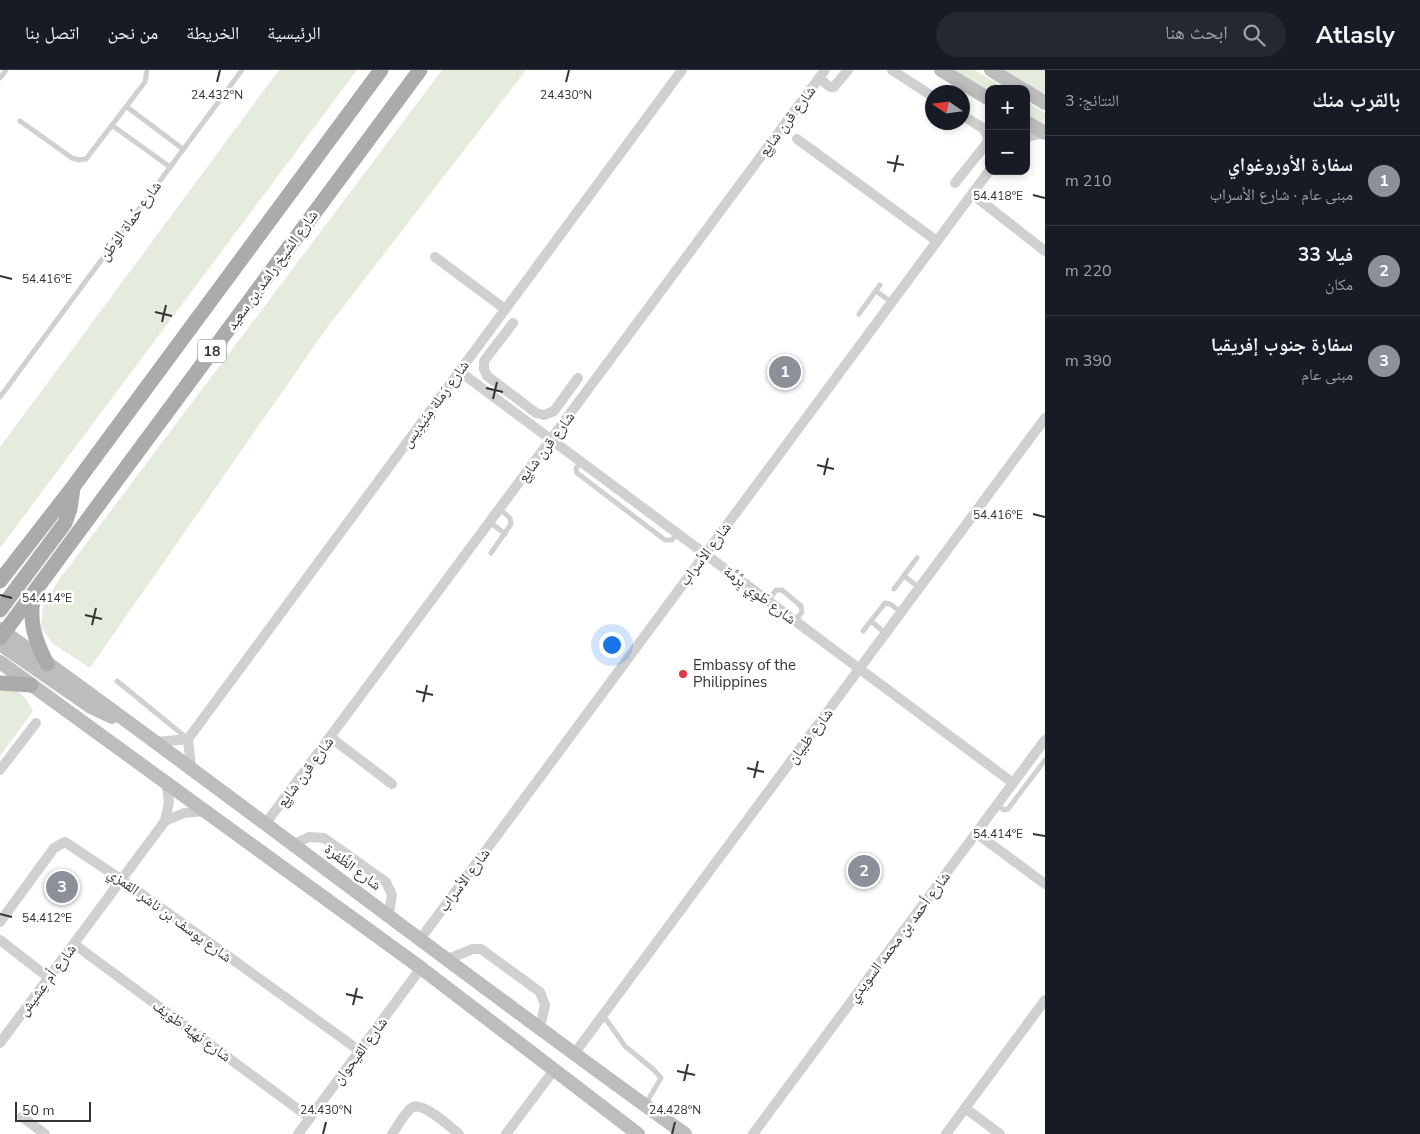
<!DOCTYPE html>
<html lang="ar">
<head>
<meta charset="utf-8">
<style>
  :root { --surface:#171b24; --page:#242831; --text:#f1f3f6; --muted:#9ea1a6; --line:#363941; --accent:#8c9099 }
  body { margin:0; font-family:"Nunito Sans","Noto Naskh Arabic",sans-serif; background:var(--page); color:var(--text); direction:rtl }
  .controls { position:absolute; right:15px; top:15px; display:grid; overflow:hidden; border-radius:10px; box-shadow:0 2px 8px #0003 }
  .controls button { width:45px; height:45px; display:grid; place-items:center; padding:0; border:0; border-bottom:1px solid var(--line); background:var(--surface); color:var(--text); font:25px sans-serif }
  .compass { position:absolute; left:925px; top:15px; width:45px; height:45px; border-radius:50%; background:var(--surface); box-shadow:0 2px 8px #0003; rotate:283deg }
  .scale { position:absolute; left:15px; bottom:12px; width:76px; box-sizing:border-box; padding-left:5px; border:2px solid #333; border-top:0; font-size:14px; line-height:18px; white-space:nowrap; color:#333; -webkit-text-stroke:4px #fff; paint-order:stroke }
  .you { position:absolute; left:611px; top:574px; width:18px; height:18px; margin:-12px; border:4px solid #fff; border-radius:50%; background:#1a73e8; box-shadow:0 0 0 8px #1a73e833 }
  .badge { display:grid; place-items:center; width:32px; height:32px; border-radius:50%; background:var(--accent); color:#fff; font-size:16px; font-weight:700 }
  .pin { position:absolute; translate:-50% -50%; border:2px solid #fff; box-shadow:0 1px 5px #0006 }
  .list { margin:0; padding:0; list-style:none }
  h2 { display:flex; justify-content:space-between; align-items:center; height:65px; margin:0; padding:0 20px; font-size:21px }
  h2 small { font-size:16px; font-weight:400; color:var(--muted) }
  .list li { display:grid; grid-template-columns:32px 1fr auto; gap:15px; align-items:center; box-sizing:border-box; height:90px; padding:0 20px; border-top:1px solid var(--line) }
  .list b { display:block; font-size:19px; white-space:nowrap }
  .list p { margin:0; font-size:16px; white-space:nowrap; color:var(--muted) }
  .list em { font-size:16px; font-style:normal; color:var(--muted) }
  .icon { flex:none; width:28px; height:28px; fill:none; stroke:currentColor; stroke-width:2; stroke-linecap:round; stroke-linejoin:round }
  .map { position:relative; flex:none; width:1045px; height:1064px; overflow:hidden; direction:ltr }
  header { display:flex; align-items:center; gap:30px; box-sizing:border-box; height:70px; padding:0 25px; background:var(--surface); border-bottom:1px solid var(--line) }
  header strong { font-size:24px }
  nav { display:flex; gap:28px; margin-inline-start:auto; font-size:18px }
  .search { width:350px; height:45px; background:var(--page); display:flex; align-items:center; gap:12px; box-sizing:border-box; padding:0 18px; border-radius:28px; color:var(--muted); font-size:19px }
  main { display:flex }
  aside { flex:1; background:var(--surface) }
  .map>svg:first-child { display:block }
  .green { fill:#e5ecde }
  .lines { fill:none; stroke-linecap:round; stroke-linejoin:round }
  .lane { stroke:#d0d0d0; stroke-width:5 }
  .street { stroke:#d0d0d0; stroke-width:10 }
  .secondary { stroke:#bdbdbd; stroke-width:14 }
  .primary { stroke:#ababab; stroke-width:15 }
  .ticks { fill:none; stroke:#333; stroke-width:2 }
  .poi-dot { fill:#e83641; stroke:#fff; stroke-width:2 }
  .labels { text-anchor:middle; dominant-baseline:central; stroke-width:5; stroke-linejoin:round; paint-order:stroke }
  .shield { fill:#fff; stroke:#707070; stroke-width:1 }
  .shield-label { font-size:14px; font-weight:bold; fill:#333 }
  .street-label { font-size:15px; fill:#333; stroke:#fff }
  .poi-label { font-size:15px; fill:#333; stroke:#fff; text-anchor:start }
  .ticks-label { font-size:12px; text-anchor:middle; fill:#333; stroke:#fff; stroke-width:5; stroke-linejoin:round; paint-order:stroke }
</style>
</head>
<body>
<header>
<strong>Atlasly</strong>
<div class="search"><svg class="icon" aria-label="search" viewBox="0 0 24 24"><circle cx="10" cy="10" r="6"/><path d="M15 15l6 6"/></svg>ابحث هنا</div>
<nav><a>الرئيسية</a><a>الخريطة</a><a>من نحن</a><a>اتصل بنا</a></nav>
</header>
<main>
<aside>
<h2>بالقرب منك<small>النتائج: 3</small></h2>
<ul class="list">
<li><span class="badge">1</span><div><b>سفارة الأوروغواي</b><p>مبنى عام · شارع الأسراب</p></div><em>210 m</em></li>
<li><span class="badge">2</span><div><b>فيلا 33</b><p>مكان</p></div><em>220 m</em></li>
<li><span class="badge">3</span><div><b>سفارة جنوب إفريقيا</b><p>مبنى عام</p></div><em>390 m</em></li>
</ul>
</aside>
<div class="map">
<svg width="1045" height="1064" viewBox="0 0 1045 1064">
  <rect width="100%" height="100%" fill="#fff"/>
  <g class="green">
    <path d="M279 0H357L0 478V377Z"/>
    <path d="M442 0H526L326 259 90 598 52 573 41 557 43 536 58 511Z"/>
    <path d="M952 0H975L1006 19H989V22Z"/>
    <path d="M1004 0H1045V25Z"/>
    <path d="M1026 31 1045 43V57L1026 45Z"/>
    <path d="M0 616C18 617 25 626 33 641L0 686Z"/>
  </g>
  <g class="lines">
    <g class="lane">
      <path d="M0 8 6 0"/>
      <path d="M127 37 183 79"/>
      <path d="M20 51 72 88 79 90 86 89 145 12 147 0"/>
      <path d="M113 56 170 97"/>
      <path d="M876 221 891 232"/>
      <path d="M859 244 880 215"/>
      <path d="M0 327 242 0"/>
      <path d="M581 392 576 398 577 403 665 470H672L677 464"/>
      <path d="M490 452 505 464"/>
      <path d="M491 483 511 454 510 448 500 439"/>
      <path d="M904 506 920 518"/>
      <path d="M894 519 917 488"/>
      <path d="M768 531 776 520H782L801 536 802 542 795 551"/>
      <path d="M871 551 885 563"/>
      <path d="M863 561 885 533 890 534 901 542"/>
      <path d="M117 611 188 669"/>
      <path d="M997 735 1004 740 1008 739 1045 690"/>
      <path d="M603 945 625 976 654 1000 661 1008 645 1035"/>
    </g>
    <g class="street">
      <path d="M892 0 932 26"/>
      <path d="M819 8 830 17H834L848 0"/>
      <path d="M1026 67 1045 63"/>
      <path d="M797 69 937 171"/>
      <path d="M955 113 987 73 988 67 984 59 962 45"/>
      <path d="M972 124 1045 181"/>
      <path d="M435 187 505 239"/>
      <path d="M513 253 484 291V299L487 306 536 343 544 345 554 341 578 308"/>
      <path d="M459 301 1013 713"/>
      <path d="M330 667 392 714"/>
      <path d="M157 672 188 669"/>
      <path d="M191 697 188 669 682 0"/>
      <path d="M0 700 36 653"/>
      <path d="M165 751 184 743 206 741"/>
      <path d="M266 753 825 0"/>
      <path d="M976 763 1045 814"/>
      <path d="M294 774 309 767 324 768 386 812 392 825 389 844"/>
      <path d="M0 852 54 778 65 772 122 810 360 981"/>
      <path d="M421 868 989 101"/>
      <path d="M0 870 49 908"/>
      <path d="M74 874 310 1048"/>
      <path d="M448 889 473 879H481L540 922 545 935 540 958"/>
      <path d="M0 973 165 751 169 732 166 712"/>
      <path d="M574 984 1045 348"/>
      <path d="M965 1038 1000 1064"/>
      <path d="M22 1047 45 1064"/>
      <path d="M298 1064 421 898"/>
      <path d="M392 1064C398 1056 404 1044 411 1038 422 1030 450 1057 459 1064"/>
      <path d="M506 1064 554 1000"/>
      <path d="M753 1064 1045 670"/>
      <path d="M946 1064 1045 930"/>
    </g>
    <g class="secondary">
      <path d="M941 0 989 29"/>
      <path d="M991 0 1022 19"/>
      <path d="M1026 21 1045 33"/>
      <path d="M1026 52 1045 63"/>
      <path d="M0 559C231 724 454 899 685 1064"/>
      <path d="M0 574 91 637 112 647"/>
      <path d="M0 592 421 898 638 1064"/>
    </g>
    <g class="primary">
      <path d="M0 511 73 417 381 0"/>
      <path d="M34 524C28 551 35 570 47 594"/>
      <path d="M0 540 65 453 70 439 73 418"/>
      <path d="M0 568 420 0"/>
      <path d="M0 613 31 615"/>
    </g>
  </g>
  <path class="ticks" d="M217 12 220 0M566 12 569 0M887 92 904 95M894 102 898 85M1033 125 1045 128M0 206 12 209M155 242 172 246M162 252 166 235M486 318 503 322M493 329 497 312M817 395 834 399M824 405 828 388M1033 444 1045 447M0 525 12 528M85 545 102 549M92 555 96 538M416 621 433 625M423 632 427 615M747 698 764 702M754 708 758 691M1033 764 1045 766M0 844 12 847M346 924 363 928M353 935 357 918M677 1001 695 1005M684 1011 688 994M323 1064 326 1052M672 1064 675 1052"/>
  <circle class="poi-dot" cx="683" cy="604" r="5"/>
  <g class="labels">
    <rect class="shield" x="198" y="269.5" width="28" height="23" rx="4"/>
    <g class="shield-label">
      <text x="212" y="281">18</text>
    </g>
    <g class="street-label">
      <text transform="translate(787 51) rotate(-53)">شارع قرن شايِع</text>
      <text transform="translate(130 151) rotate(-54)">شارع حُماة الوَطَن</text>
      <text transform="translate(272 200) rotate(-54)">شارع الشيخ راشد بن سعيد</text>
      <text transform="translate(435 334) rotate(-54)">شارع رَملة مِنَيدِيس</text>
      <text transform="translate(546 377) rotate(-53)">شارع قرن شايِع</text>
      <text transform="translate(705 484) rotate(-53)">شارع الأسراب</text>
      <text transform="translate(760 525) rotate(37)">شارع طَوِي بِرِّمَّة</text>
      <text transform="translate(810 666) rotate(-53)">شارع ظبيان</text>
      <text transform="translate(305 702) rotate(-53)">شارع قرن شايِع</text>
      <text transform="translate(353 797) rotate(37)">شارع الظَّفرة</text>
      <text transform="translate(464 810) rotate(-53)">شارع الأسراب</text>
      <text transform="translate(170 845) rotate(36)">شارع يوسف بن ناشر القمزي</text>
      <text transform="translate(899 867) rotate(-53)">شارع أحمد بن محمد السويدي</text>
      <text transform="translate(47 910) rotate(-53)">شارع أم عِشيش</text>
      <text transform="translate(192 961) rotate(36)">شارع نَهيَّة طَوَيف</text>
      <text transform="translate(360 981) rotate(-53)">شارع القيحوان</text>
    </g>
    <g class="poi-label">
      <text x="693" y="595">Embassy of the<tspan x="693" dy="17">Philippines</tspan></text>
    </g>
  </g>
  <g class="ticks-label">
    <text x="217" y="29">24.432°N</text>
    <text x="566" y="29">24.430°N</text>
    <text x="998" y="130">54.418°E</text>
    <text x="47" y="213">54.416°E</text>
    <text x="998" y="449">54.416°E</text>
    <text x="47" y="532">54.414°E</text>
    <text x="998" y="768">54.414°E</text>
    <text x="47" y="852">54.412°E</text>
    <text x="326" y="1044">24.430°N</text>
    <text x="675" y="1044">24.428°N</text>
  </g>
</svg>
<div class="controls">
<button>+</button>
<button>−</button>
</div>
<svg class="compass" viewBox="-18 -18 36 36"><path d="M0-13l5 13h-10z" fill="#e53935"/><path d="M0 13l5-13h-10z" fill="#9ea1a6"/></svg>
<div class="scale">50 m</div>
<div class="you"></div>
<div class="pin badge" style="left:785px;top:302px">1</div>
<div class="pin badge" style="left:864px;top:801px">2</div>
<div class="pin badge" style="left:62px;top:817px">3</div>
</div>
</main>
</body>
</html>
